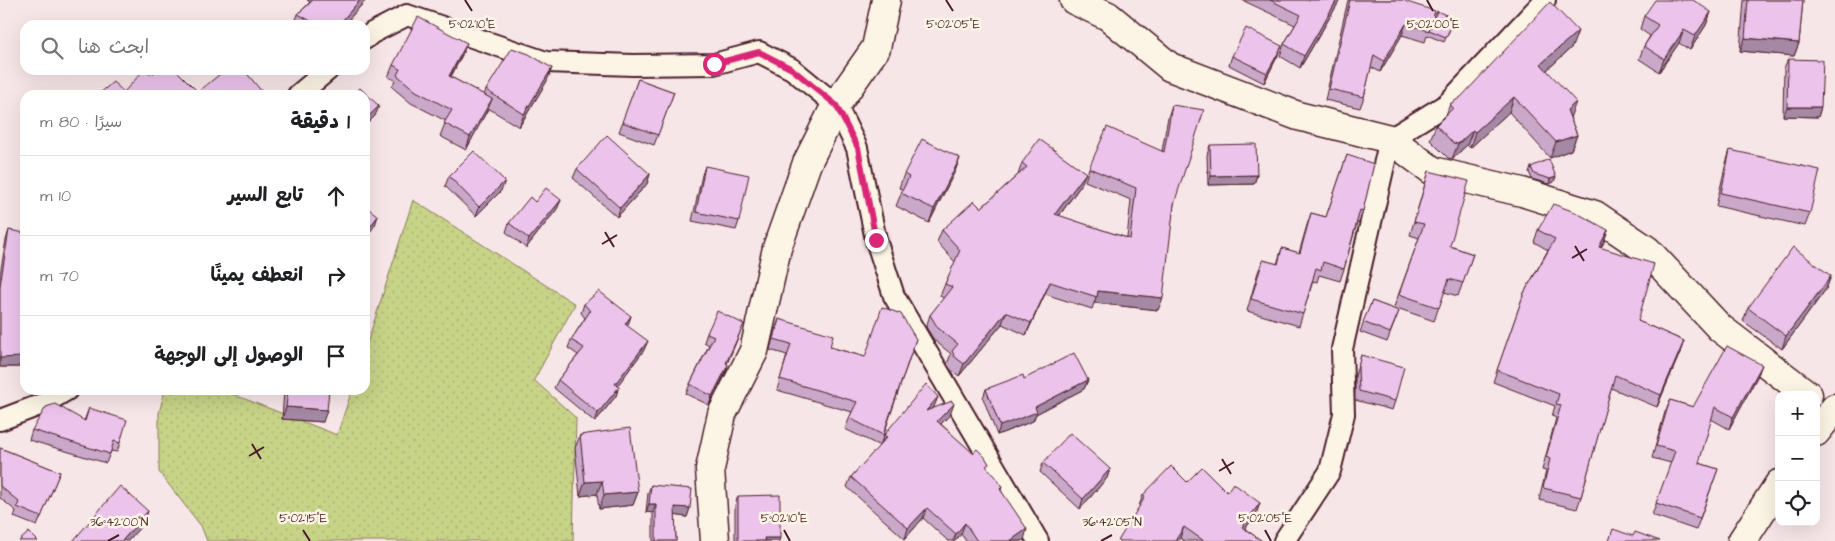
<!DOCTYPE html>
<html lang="ar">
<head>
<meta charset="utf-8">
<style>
  :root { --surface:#fff; --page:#f6f6f6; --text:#202124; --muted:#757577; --line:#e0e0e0 }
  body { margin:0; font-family:"Architects Daughter","Playpen Sans Arabic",sans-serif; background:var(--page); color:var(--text); direction:rtl }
  .controls { position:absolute; right:15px; bottom:15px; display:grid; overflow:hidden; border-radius:10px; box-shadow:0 5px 20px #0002 }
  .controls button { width:45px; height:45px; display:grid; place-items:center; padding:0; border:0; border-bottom:1px solid var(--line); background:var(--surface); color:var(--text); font:25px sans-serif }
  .stop { position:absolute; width:15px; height:15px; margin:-11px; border:4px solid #db2777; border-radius:50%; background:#fff }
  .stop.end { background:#db2777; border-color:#fff; box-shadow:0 1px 5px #0008 }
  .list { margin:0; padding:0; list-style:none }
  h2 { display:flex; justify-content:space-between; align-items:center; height:65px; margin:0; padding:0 20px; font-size:21px }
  h2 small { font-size:16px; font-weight:400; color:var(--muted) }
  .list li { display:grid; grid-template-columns:32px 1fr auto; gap:15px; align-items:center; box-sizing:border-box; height:80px; padding:0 20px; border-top:1px solid var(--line) }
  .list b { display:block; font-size:19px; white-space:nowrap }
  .list em { font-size:16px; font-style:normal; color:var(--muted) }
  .icon { flex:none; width:28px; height:28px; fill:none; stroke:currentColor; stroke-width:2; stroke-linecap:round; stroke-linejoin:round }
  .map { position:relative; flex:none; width:1835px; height:541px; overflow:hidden; direction:ltr }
  .search { position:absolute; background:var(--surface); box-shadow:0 5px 20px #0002; left:20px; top:20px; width:350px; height:55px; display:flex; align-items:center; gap:12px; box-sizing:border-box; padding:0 18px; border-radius:15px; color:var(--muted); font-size:19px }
  .panel { position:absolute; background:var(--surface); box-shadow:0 5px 20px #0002; left:20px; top:90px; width:350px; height:305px; border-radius:15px; direction:rtl }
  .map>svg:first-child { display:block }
  .grass { fill:url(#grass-dots); stroke:#887959 }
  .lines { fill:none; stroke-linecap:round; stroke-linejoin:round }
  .street-casing { stroke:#4a1f2b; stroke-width:24 }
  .secondary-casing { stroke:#4a1f2b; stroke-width:31 }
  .primary-casing { stroke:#4a1f2b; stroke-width:31 }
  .street { stroke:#fcf5e5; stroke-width:20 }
  .secondary { stroke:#fcf5e5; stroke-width:28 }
  .primary { stroke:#fcf5e5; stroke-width:28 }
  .wall { fill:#caa8ca; stroke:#4a1f2b }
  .shaded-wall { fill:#a488a4; stroke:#4a1f2b }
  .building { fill:#ebc3eb; stroke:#4a1f2b }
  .route { stroke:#db2777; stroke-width:6 }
  .ticks { fill:none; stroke:#4a1f2b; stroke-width:2 }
  .ticks-label { font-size:12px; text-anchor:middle; fill:#4a1f2b; stroke:#fcf5e5; stroke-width:5; stroke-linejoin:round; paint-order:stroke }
</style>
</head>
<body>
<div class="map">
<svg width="1835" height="541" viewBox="0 0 1835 541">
  <defs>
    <pattern id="grass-dots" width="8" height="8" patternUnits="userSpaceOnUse" patternTransform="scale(1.25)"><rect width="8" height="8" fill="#c7d387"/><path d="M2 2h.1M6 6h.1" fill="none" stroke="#acb575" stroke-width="1.8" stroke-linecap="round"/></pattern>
  </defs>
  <rect width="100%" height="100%" fill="#f7e6e7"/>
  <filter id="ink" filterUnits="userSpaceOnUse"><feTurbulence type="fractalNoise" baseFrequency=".02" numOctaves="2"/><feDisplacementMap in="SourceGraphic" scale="10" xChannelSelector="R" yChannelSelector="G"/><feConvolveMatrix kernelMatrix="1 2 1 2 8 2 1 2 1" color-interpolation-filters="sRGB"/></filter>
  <g filter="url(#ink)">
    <path class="grass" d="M413 200 575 304 534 380 576 418 573 541H207L201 526 159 472V413L165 390H222L337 435 352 390H365V350Z"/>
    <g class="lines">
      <defs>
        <g id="street">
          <path d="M365 39 372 33 407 15 546 62 633 65 714 64 759 52 792 69 836 105 857 148 876 240 894 296 1038 541"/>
          <path d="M298 95 328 70"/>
          <path d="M0 420 45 403 67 390"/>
          <path d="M1284 541 1330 471 1344 414 1342 349 1390 139 1447 104 1545 0"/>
        </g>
        <g id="secondary">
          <path d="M1074 0 1108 16 1170 67 1298 116 1390 139 1433 171 1522 192 1595 215 1647 250 1720 328 1808 395"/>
          <path d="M715 541 710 469 722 414 754 351 777 248 807 163 836 105 876 48 886 0"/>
        </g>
        <g id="primary">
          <path d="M1816 432 1835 408"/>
          <path d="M1742 541 1779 484"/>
        </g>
      </defs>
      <use href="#street" class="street-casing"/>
      <use href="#secondary" class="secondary-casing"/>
      <use href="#primary" class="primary-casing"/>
      <use href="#street" class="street"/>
      <use href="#secondary" class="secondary"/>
      <use href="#primary" class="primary"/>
    </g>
    <g class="wall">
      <path d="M307 0H366L344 25H294L298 14 310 2Z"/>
      <path d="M1242 0H1340L1300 68 1280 56 1284 44 1295 25Z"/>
      <path d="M1348 0H1404L1429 29 1455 19 1444 42 1427 35 1425 42 1402 35 1380 72 1371 67 1364 97 1360 108 1325 100Z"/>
      <path d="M1744 0H1803L1799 43 1794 56 1740 51Z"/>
      <path d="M1711 12 1706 25 1690 50 1679 43 1659 72 1639 59 1644 46 1650 36 1640 29 1644 16Z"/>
      <path d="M1572 47 1547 70 1570 117 1577 135 1571 150 1550 158 1509 112 1470 148 1467 145 1452 159 1448 158 1430 140 1436 125 1446 115 1450 104Z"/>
      <path d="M462 55 451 77 484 95 486 90 547 81 519 127 488 108 466 150 440 136 446 121 411 103 392 87 395 80 388 77 393 65Z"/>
      <path d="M1278 55 1264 83 1229 65 1232 56Z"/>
      <path d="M1788 59 1821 107 1818 117 1783 116 1784 68Z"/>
      <path d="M64 70H77L71 75Z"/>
      <path d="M638 79 674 92 654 145 619 132Z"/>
      <path d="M1172 105 1174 204 1158 310 1094 303 1092 309 1045 294 1026 335 1002 324 959 376 951 370 947 364 951 354 934 340 926 327 930 315 944 298 940 296 945 284 955 262 937 242 942 230 981 208 1018 175 1022 163 1081 185 1059 216 1127 238 1131 200 1085 181 1089 168 1162 151 1168 117Z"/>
      <path d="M1210 145 1257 175 1254 184 1208 185 1207 155Z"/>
      <path d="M1730 150 1810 213 1805 226 1716 206 1726 163Z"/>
      <path d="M1347 155 1363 211 1359 223H1357L1344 269 1340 281 1319 275 1317 282 1313 281 1299 326 1247 311 1258 272 1263 260 1277 264 1282 248 1299 253 1307 225 1311 213 1326 217Z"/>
      <path d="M960 158 955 171 929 223 896 206 903 189 899 188 904 174Z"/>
      <path d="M705 166 739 221 736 230 692 221 702 175Z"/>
      <path d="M1531 167 1554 182 1549 184 1532 179 1529 172Z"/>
      <path d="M577 169 650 174 647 184 617 217 573 178Z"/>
      <path d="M1429 171 1450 246 1473 254 1458 296 1444 292 1434 321 1394 307 1419 238 1410 235 1425 184Z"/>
      <path d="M449 176 501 191 476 216 445 186Z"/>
      <path d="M561 200 557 209 526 248 506 232 509 223 535 202Z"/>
      <path d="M9 230 22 358 19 367H0V274L6 240Z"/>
      <path d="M1538 230 1604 242 1601 248 1638 321 1684 341 1657 407 1611 388 1581 497 1577 509 1539 500 1546 471 1542 470 1556 418 1552 416 1555 406 1493 382 1524 293 1548 250 1534 242Z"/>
      <path d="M1831 276 1826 289 1782 349 1743 321 1748 308Z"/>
      <path d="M1372 301 1399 311 1387 342 1360 332Z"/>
      <path d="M584 304 631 316 627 326 644 350 617 386 616 396 595 422 554 388 558 380 578 355 568 348 571 340 585 318 581 313Z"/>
      <path d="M779 319 830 347 865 357 916 339 880 446 845 429 852 412 777 390 787 355 770 350 775 330Z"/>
      <path d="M707 333H740L727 364 728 365 725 374 709 405 686 394 690 384 709 345 704 342Z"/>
      <path d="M1361 355 1395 401 1392 410 1355 400V376Z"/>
      <path d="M1757 377 1729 429 1711 419 1699 463 1718 469 1696 530 1652 515 1671 463 1652 458 1665 412 1670 400 1693 407Z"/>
      <path d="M1024 379 1088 380 1084 389 1036 414 1033 421 997 435 983 398 986 389Z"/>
      <path d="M284 390H329L323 422 282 419Z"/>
      <path d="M934 407 933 409 950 415 941 424 988 468 1002 487 1001 490 1024 540 1022 541H966L961 534 955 541H948L923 518 905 539 847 487 851 477 881 445 884 435Z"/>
      <path d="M89 408 120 443 117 452 111 451 106 463 29 440 32 430 84 421Z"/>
      <path d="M580 435 638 492 633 505 599 509 597 494 580 496 575 448Z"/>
      <path d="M0 448 60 472 37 526 14 517 16 511 0 498Z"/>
      <path d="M1043 463 1110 469 1107 478 1080 509 1040 472Z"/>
      <path d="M1187 482 1227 492 1260 503 1256 514 1245 529 1262 541H1184L1139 506 1143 495Z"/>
      <path d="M651 485 690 508 687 517 675 515 676 541H653V513L646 512 648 493Z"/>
      <path d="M738 496 779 541H735V505Z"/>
    </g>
    <g class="shaded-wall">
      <path d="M360 0H366L344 25 341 22Z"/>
      <path d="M1337 0H1340L1300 68 1304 56Z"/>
      <path d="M1711 12 1706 25 1690 50 1695 36Z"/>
      <path d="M1406 24 1402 35 1380 72 1384 61Z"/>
      <path d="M1684 30 1679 43 1659 72 1664 59Z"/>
      <path d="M1578 31 1572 47 1536 80 1541 64Z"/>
      <path d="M1745 38 1799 43 1794 56 1740 51Z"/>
      <path d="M467 43 462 55 444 88 449 76Z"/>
      <path d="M1282 46 1278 55 1264 83 1267 73Z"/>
      <path d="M552 68 547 81 519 127 524 114Z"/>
      <path d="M73 70H77L71 75 72 71Z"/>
      <path d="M1514 97 1509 112 1470 148 1475 132Z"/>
      <path d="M492 99 487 111 466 150 470 137Z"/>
      <path d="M1576 102 1570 118 1567 110Z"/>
      <path d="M379 106 375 116 365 126V120Z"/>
      <path d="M1787 107H1821L1818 117 1783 116Z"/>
      <path d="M1473 130 1467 145 1452 159 1458 144Z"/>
      <path d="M1577 135 1571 150 1550 158 1556 142Z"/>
      <path d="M960 158 955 171 929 223 934 209Z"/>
      <path d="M1086 173 1081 185 1051 227 1055 214Z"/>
      <path d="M650 174 647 184 617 217 620 208Z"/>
      <path d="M1257 175 1254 184 1208 185 1211 176Z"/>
      <path d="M1556 177 1554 182 1549 184 1550 179Z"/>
      <path d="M505 181 501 191 476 216 479 207Z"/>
      <path d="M561 200 557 209 526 248 529 239Z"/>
      <path d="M378 216 375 225 365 239V234Z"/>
      <path d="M1608 230 1604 242 1594 259 1599 247Z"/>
      <path d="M1831 276 1826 289 1782 349 1786 336Z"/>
      <path d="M1050 282 1045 294 1026 335 1031 323Z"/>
      <path d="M1098 291 1163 298 1158 310 1094 303Z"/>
      <path d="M1006 312 1002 324 959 376 964 364Z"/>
      <path d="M631 316 628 325 622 333 625 324Z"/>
      <path d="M648 341 644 350 612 393 615 384Z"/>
      <path d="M1684 341 1680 353 1657 407 1661 395Z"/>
      <path d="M22 349H25V358H22L19 367H0V358Z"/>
      <path d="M728 365 725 374 709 405 712 396Z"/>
      <path d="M1762 365 1757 377 1729 429 1733 417Z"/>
      <path d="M1088 380 1084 389 1036 414 1033 421 997 435 1000 426 1035 407Z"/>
      <path d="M619 387 616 396 595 422 598 413Z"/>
      <path d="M938 397 934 407 922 422 926 411Z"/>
      <path d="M954 404 950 415 934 431 937 421Z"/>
      <path d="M286 407 327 410 323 422 282 419Z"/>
      <path d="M1110 469 1107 478 1080 509 1083 499Z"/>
      <path d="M602 481 597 494 580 496 585 482Z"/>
      <path d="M638 492 633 505 599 509 604 495Z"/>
      <path d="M1260 503 1256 514 1238 538 1242 527Z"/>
      <path d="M649 504H656L653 513 646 512Z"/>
      <path d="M675 507 690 508 687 517 672 515Z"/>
      <path d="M927 508 923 518 905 539 908 528Z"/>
      <path d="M148 511 144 523 128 541H122Z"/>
      <path d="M965 523 961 534 955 541H953L956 534Z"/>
      <path d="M1184 527 1180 538 1178 541H1175Z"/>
      <path d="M1027 529 1024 540 1022 541H1010Z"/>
      <path d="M764 538H780L779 541H763Z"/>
    </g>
    <g class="building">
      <path d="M313 0H360L341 22 344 25H318L298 14Z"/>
      <path d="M1270 0H1337L1304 56 1284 44 1301 15Z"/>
      <path d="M1350 0H1404L1407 2 1435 11 1429 31 1406 24 1384 61 1374 55 1364 97 1329 89Z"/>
      <path d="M1655 0H1693L1711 12 1695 36 1684 30 1664 59 1644 46 1658 25 1644 16Z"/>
      <path d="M1748 0H1803L1799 43 1745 38Z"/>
      <path d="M1550 2 1578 31 1541 64 1576 102 1567 110 1577 135 1556 142 1514 97 1475 132 1473 130 1458 144 1453 143 1436 125 1453 108 1450 104 1461 97Z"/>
      <path d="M1437 11 1455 19 1446 37 1429 30Z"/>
      <path d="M418 17 467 43 449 76 492 99 470 137 444 123 452 110 416 91 397 75 400 69 393 65Z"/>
      <path d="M1246 28 1282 46 1267 73 1232 56Z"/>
      <path d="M512 48 529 54 552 68 524 114 486 90Z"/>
      <path d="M1788 59 1823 60 1821 107H1787Z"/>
      <path d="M144 70H146L152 75 156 70H176L198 92 225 70H244L263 93 261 95H98L113 82 124 92Z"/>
      <path d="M638 79 674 92 658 135 622 122Z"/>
      <path d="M360 88 379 106 365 120V95H353Z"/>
      <path d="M1172 105 1204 110 1174 204 1163 298 1098 291 1097 297 1050 282 1031 323 1006 312 964 364 955 357 952 351 958 344 938 328 930 315 952 287 945 284 960 250 942 230 974 201 981 208 1027 167 1022 163 1039 139 1086 173 1055 214 1130 239 1136 188 1089 168 1107 127 1164 152Z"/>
      <path d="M607 135 650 174 620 208 577 169Z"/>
      <path d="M922 139 960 158 934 209 901 193 909 177 904 174Z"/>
      <path d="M1256 144 1257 175 1211 176 1210 145Z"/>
      <path d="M1730 150 1820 170 1810 213 1721 193Z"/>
      <path d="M474 151 505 181 479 207 449 176Z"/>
      <path d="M1347 155 1374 164 1363 211 1360 210 1344 269 1323 262 1321 270 1316 268 1303 314 1251 299 1263 260 1278 264 1282 248 1300 253 1311 213 1326 217Z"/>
      <path d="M1549 159 1556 177 1550 179 1534 174 1531 167Z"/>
      <path d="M705 166 749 175 739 221 696 212Z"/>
      <path d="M1429 171 1469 181 1450 246 1473 254 1463 283 1449 279 1439 308 1399 294 1424 224 1414 222Z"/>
      <path d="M546 188 561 200 529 239 509 223 530 197 535 202Z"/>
      <path d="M1553 204 1575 212 1608 230 1599 247 1654 264 1638 321 1684 341 1661 395 1615 375 1581 497 1543 488 1550 459 1546 457 1561 405 1556 404 1559 394 1497 370 1524 293 1555 239 1538 230Z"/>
      <path d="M365 206 378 216 365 234Z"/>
      <path d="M9 230 25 233V349H22V357L0 358V286Z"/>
      <path d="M1793 247 1831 276 1786 336 1748 308Z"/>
      <path d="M599 291 631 316 625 324 648 341 615 384 619 387 598 413 558 380 584 348 571 340 590 311 584 304Z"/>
      <path d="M1372 301 1399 311 1390 333 1363 322Z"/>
      <path d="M882 307 901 314 916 339 883 435 849 418 857 402 780 379 791 344 774 339 779 319 833 335 830 347 865 357Z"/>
      <path d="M717 311 744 324 726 363 728 365 712 396 690 384 714 336 707 333Z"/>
      <path d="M1727 346 1762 365 1733 417 1715 407 1699 463 1718 469 1700 518 1656 503 1675 451 1656 446 1670 400 1693 407Z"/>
      <path d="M1074 353 1088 380 1035 407 1037 412 1000 426 986 389 1023 375 1024 379Z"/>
      <path d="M1361 355 1404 367 1395 401 1359 391 1358 367Z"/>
      <path d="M926 384 938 397 926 411 952 401 954 404 937 421 973 453 977 449 985 457 989 464 986 466 996 477 1002 487 1000 489 1027 529 1010 541H977L965 523 956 534 927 508 908 528 851 477 887 437 884 435Z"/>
      <path d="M288 390H329L327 410 286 407Z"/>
      <path d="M55 404 85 421 89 408 127 420 120 443 114 441 110 454 32 430 46 407Z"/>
      <path d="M630 428 638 492 604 495 602 481 585 482 580 435Z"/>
      <path d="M1070 433 1110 469 1083 499 1043 463Z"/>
      <path d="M0 448 60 472 41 517 17 507 19 502 0 486Z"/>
      <path d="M1171 466 1187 482 1202 467 1227 492 1233 483 1260 503 1242 527 1262 541H1204L1184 527 1175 541H1118L1145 497 1143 495Z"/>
      <path d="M651 485 692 489 690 508 675 507 676 541H656V504H649Z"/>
      <path d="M120 486 148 511 122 541H73Z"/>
      <path d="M780 495V538H764L765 541H738V496Z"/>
      <path d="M1613 529 1633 536 1635 532 1660 541H1609Z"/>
      <path d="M29 532 38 541H19Z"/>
    </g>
  </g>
  <g class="lines" filter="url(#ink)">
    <path class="route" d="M714 64 759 52 792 69 836 105 858 148 876 240"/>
  </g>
  <path class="ticks" d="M465 0 472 11M946 0 953 11M1427 0 1433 11M605 232 614 247M602 244 617 235M1575 246 1584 261M1572 258 1587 249M252 444 261 459M249 456 264 447M1222 459 1231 474M1219 471 1234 462M303 530 310 541M784 530 790 541M1265 530 1271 541M108 541 119 535M1101 541 1112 535"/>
  <g class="ticks-label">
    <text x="953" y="28">5°02'05"E</text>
    <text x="1433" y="28">5°02'00"E</text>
    <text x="472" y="28">5°02'10"E</text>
    <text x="303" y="522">5°02'15"E</text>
    <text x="784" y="522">5°02'10"E</text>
    <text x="1265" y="522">5°02'05"E</text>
    <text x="119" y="526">36°42'00"N</text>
    <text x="1112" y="526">36°42'05"N</text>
  </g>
</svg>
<div class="controls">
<button>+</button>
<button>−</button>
<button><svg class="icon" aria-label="locate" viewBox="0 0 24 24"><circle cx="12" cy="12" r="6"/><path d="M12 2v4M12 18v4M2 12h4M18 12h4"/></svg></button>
</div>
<div class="stop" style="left:714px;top:64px"></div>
<div class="stop end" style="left:876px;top:240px"></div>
<div class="search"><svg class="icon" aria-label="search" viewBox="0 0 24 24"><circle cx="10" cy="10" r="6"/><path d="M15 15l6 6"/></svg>ابحث هنا</div>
<section class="panel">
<h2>1 دقيقة<small>سيرًا · 80 m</small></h2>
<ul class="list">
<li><svg class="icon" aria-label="ahead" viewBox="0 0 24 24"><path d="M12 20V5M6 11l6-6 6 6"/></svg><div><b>تابع السير</b></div><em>10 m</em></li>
<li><svg class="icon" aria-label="right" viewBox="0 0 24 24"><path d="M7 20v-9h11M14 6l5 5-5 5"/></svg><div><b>انعطف يمينًا</b></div><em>70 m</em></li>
<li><svg class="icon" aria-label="arrive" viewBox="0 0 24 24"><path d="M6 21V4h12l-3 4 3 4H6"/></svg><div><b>الوصول إلى الوجهة</b></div></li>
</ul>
</section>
</div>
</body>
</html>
